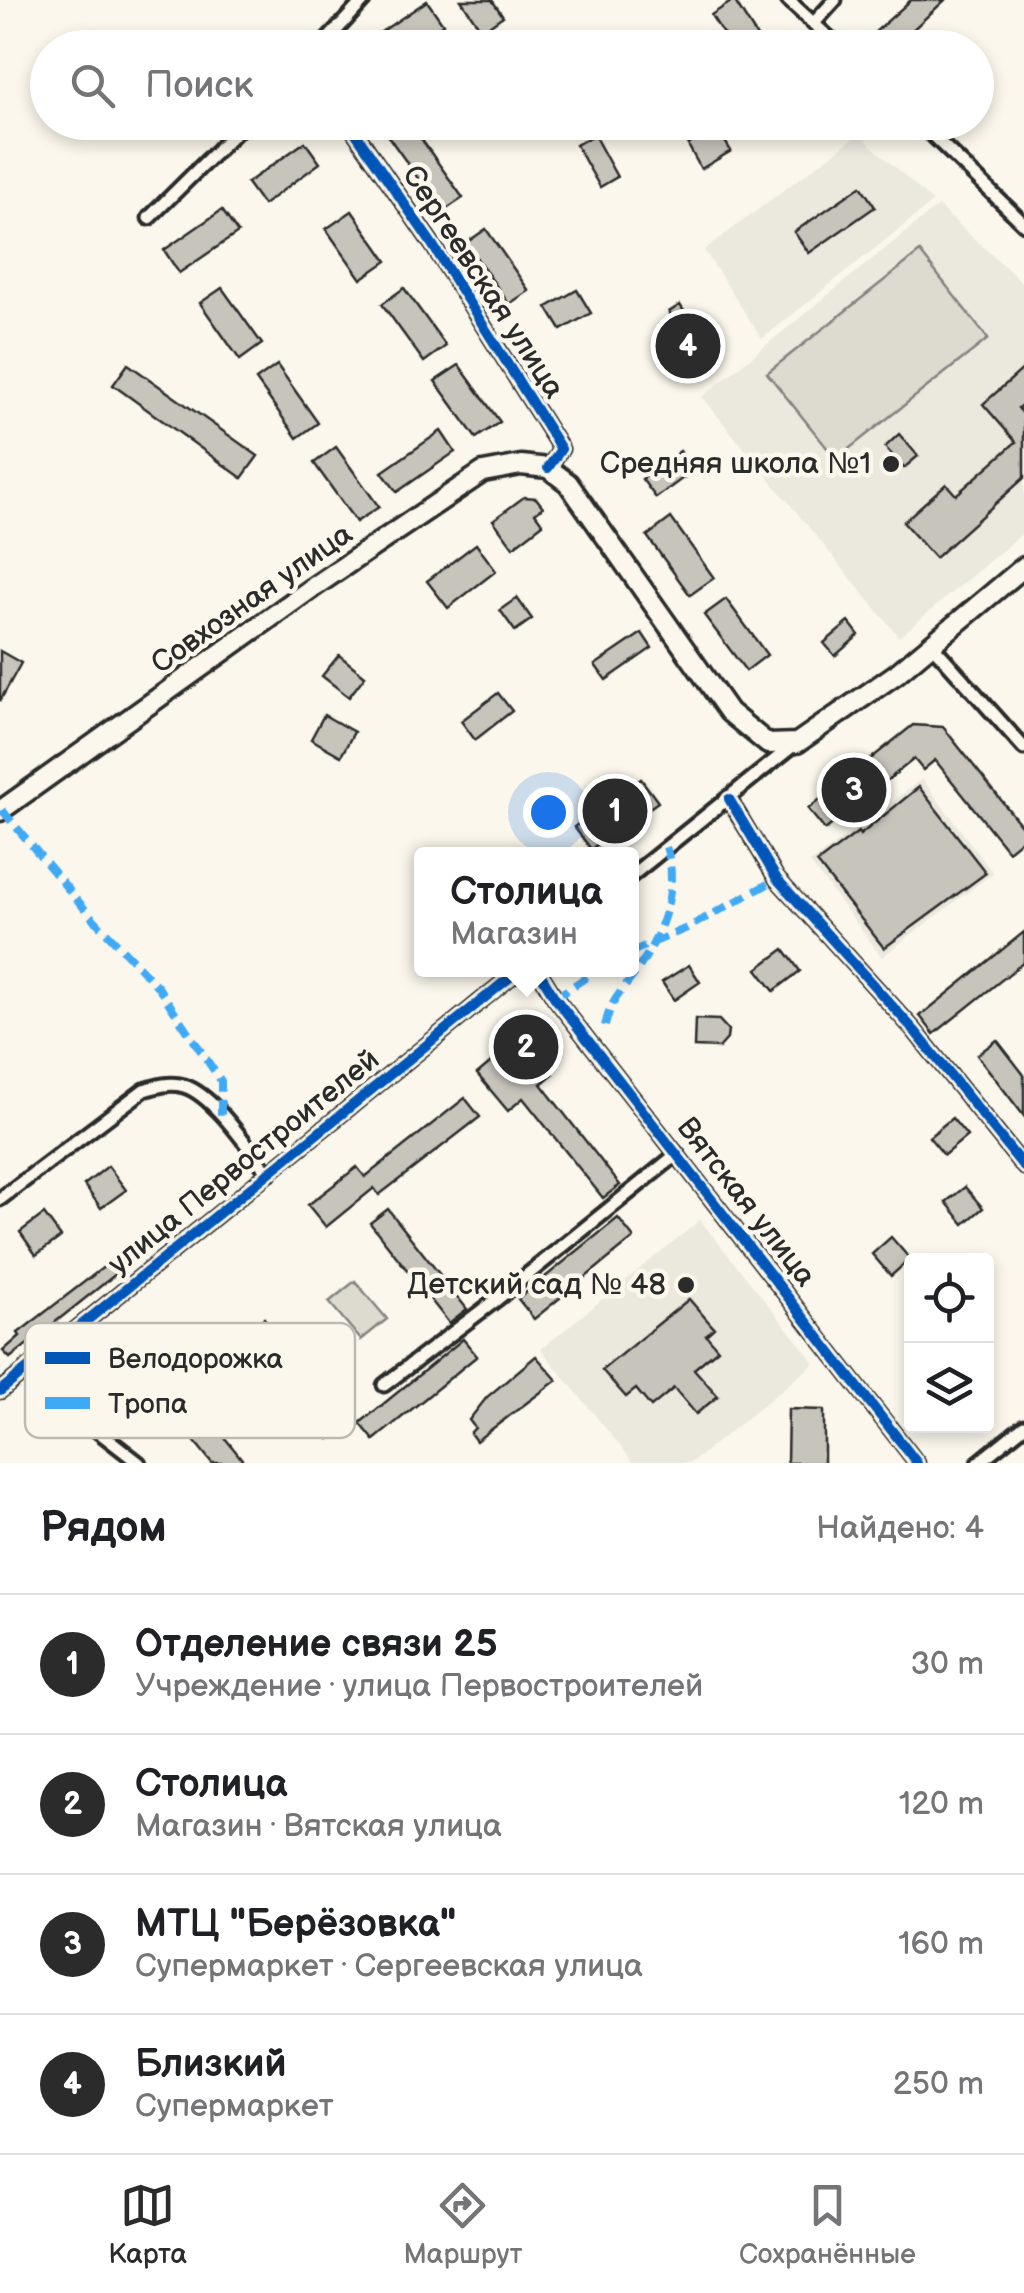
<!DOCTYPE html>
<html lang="ru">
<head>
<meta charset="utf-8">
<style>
  :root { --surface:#fff; --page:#f6f6f6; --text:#202124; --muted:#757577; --line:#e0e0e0; --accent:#2b2b2b }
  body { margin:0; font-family:"Balsamiq Sans",sans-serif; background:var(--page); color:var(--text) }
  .controls { position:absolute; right:30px; bottom:30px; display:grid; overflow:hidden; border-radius:10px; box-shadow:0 5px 15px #0003 }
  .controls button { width:90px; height:90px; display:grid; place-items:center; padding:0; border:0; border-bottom:2px solid var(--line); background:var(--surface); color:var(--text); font:50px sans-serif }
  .you { position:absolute; left:548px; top:812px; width:35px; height:35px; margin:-25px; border:8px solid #fff; border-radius:50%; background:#1a73e8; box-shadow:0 0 0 15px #1a73e833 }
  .badge { display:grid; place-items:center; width:65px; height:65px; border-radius:50%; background:var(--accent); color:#fff; font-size:32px; font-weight:700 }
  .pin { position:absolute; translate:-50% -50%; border:5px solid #fff; box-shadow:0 2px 10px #0006 }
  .popup { position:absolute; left:414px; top:847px; width:225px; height:130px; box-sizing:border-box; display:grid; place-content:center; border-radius:10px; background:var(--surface); filter:drop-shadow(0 2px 8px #0005); font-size:32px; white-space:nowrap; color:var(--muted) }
  .popup b { font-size:38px; color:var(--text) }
  .popup::after { content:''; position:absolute; left:50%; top:100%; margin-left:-20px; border:20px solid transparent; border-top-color:var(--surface) }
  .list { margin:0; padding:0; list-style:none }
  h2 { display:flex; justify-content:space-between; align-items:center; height:130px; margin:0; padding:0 40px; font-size:42px }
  h2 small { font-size:32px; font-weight:400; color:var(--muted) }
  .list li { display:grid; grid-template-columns:65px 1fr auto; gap:30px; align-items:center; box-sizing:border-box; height:140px; padding:0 40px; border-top:2px solid var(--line) }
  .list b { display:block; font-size:38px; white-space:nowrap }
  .list p { margin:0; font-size:32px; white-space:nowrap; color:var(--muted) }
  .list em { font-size:32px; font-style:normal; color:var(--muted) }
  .icon { flex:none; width:55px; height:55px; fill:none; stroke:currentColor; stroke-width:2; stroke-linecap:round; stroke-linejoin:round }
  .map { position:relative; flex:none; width:1024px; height:1463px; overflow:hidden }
  .search { position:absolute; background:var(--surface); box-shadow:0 5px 15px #0003; left:30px; right:30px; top:30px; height:110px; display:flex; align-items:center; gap:25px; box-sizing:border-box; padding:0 35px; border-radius:55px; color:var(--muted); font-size:38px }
  .sheet { height:690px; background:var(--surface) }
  nav { display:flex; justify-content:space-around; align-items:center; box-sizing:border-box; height:140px; border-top:2px solid var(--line); background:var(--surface); font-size:28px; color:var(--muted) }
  nav a { display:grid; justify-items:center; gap:5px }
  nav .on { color:var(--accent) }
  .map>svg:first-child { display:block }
  .built { fill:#ebe8de }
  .green { fill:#dddad0; stroke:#84827e; stroke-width:2.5 }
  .building { fill:#c7c4bc; stroke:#2b2b2b; stroke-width:2.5 }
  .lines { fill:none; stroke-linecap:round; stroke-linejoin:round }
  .street-casing { stroke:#2b2b2b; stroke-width:19 }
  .secondary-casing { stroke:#2b2b2b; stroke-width:25 }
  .street { stroke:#fbf7ec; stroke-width:11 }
  .secondary { stroke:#fbf7ec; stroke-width:18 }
  .quiet { stroke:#3fa9f5; stroke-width:8; stroke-dasharray:15 8; stroke-linecap:butt }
  .cycleway-casing { stroke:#fbf7ec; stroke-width:16 }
  .cycleway { stroke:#0057b8; stroke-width:10 }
  .poi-dot { fill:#2b2b2b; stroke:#fbf7ec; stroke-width:4 }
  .labels { text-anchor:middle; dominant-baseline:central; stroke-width:9; stroke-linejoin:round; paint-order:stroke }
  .street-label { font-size:30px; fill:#2b2b2b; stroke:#fbf7ec }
  .poi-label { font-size:30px; fill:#2b2b2b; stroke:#fbf7ec; text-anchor:end }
  .key { fill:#fbf7ec; stroke:#bdbab2; stroke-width:2.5 }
  .key-label { font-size:28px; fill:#2b2b2b }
</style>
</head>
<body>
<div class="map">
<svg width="1024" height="1463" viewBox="0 0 1024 1463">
  <rect width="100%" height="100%" fill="#fbf7ec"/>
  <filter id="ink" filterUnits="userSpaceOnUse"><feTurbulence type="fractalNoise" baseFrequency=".01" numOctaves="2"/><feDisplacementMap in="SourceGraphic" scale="20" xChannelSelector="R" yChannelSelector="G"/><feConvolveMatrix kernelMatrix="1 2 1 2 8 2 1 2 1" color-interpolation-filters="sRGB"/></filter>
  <g filter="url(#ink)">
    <g class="built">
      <path d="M859 134 933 202 762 339 704 250Z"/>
      <path d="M938 206 1024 284V532L899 637 702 397Z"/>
      <path d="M922 779 993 873 882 957 810 863Z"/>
      <path d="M700 1220 815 1363 691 1463H634L541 1349Z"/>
    </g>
    <g class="green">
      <path d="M920 252 988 339 836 459 767 373Z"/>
      <path d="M355 1281 387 1319 361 1340 329 1302Z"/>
    </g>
    <g class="building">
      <path d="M461 0H492L503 16 482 31Z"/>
      <path d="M734 0 764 48H732L711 15Z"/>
      <path d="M911 0H945L893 48H888L874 33Z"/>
      <path d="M427 1 443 24 408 48H374L369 40Z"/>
      <path d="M378 122H409L463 198 442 212Z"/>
      <path d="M717 128 731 151 701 169 688 145Z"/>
      <path d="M594 135 617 177 600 187 576 145Z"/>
      <path d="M305 142 320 163 263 205 247 183Z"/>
      <path d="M861 186 875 207 809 253 794 232Z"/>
      <path d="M222 210 238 233 179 273 164 250Z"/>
      <path d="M352 211 387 261 361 279 326 229Z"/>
      <path d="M486 229 529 291 509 304 466 243Z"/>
      <path d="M222 288 262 344 240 360 200 303Z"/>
      <path d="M404 288 446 346 424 362 382 304Z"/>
      <path d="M577 290 591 313 561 330 547 307Z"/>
      <path d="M680 305 691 322 697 318 713 342 704 348 711 359 688 375 665 340 675 333 668 323 673 319 669 312Z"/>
      <path d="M128 364 258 456 242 478 113 385Z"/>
      <path d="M277 365 318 423 297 438 256 380Z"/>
      <path d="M459 365 500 422 476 438 435 381Z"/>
      <path d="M1024 368V403L1018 408 1024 415V478L935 558 903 522 946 484 956 495 1016 442 983 404Z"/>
      <path d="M441 431 455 452 397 492 382 472Z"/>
      <path d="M899 434 918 456 904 468 885 447Z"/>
      <path d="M336 447 379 507 356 522 314 463Z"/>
      <path d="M680 451 694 470 656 498 642 479Z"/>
      <path d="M524 497 536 498 543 507 535 513 543 524 513 547 493 520Z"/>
      <path d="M671 518 714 578 690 595 647 536Z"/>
      <path d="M476 544 496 571 448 608 427 581Z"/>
      <path d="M517 598 532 619 515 631 500 610Z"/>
      <path d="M726 599 767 655 746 671 704 615Z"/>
      <path d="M849 622 859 635 835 656 824 643Z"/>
      <path d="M642 633 652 648 606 680 595 665Z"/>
      <path d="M0 651 21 663 0 701Z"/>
      <path d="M339 655 365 676 349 697 322 676Z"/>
      <path d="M498 693 512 711 475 740 461 721Z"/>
      <path d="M324 715 354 732 341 756 311 739Z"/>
      <path d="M913 725 943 727 1024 829V838L1008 851 935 760 923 770 914 759 825 830 808 809Z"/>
      <path d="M641 779 658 802 591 849 574 827Z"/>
      <path d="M919 787 986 873 884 948 817 863 858 832 860 835Z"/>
      <path d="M1024 932V962L934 1034 920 1016Z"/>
      <path d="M784 949 800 971 774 991 757 969Z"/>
      <path d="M689 965 700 982 674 1000 662 982Z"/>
      <path d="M695 1019 719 1020 728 1030 727 1039 719 1048 694 1047Z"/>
      <path d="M523 1035 553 1074 541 1084 620 1185 603 1198 523 1098 508 1111 477 1074Z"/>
      <path d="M997 1040 1024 1075V1116L977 1055Z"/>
      <path d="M465 1098 480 1117 379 1195 374 1188 326 1227 308 1205 357 1167 365 1177Z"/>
      <path d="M952 1118 967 1136 944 1155 929 1137Z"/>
      <path d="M108 1166 126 1190 101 1208 84 1185Z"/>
      <path d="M965 1187 983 1208 964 1224 946 1202Z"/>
      <path d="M388 1209 467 1309 449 1323 370 1223Z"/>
      <path d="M44 1214 61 1237 36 1255 20 1232Z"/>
      <path d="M618 1218 634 1238 534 1319 518 1299Z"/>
      <path d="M891 1237 910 1259 891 1276 872 1254Z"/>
      <path d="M118 1256 126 1266 10 1358 3 1351 20 1336 18 1333Z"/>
      <path d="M689 1299 714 1328 706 1335 718 1349 694 1369 718 1396 696 1414 674 1388 651 1407 636 1389 626 1397 602 1370Z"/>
      <path d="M264 1318 347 1425 329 1439 246 1332Z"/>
      <path d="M463 1339 477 1356 374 1440 360 1423Z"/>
      <path d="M131 1342 162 1382 173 1373 245 1463H212L163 1402 144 1418 134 1405 121 1415 89 1376Z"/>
      <path d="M536 1356 557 1380 476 1441 470 1433 475 1428 469 1420 487 1397Z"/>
      <path d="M788 1409 824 1410V1463H787Z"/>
    </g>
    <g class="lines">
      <defs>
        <g id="street">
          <path d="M788 0 840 48"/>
          <path d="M814 23 835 0"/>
          <path d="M320 48 364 0"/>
          <path d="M348 122 432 244 561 449 548 468"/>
          <path d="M919 122 1024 224"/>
          <path d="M149 218 246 122"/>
          <path d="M932 645 1024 748"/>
          <path d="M729 799 777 879 914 1030 1024 1167"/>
          <path d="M631 876 795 744"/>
          <path d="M538 970 555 998 917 1463"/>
          <path d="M0 1199 144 1090C157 1086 170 1082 184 1086 214 1095 249 1149 269 1174"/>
          <path d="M23 1373 139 1463"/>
          <path d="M384 1385 496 1300 677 1154"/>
          <path d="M0 1391 519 970"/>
          <path d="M978 1463 1024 1426"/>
        </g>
        <path id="secondary" d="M0 811 312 588 483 472 521 465 548 468 568 483 729 712 768 744 797 743 896 674 1024 567"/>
      </defs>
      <use href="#street" class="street-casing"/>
      <use href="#secondary" class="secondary-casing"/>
      <use href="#street" class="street"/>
      <use href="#secondary" class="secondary"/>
      <g class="quiet">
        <path d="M2 810 89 914 158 987 221 1081V1116"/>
        <path d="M631 952 687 928 777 879"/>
        <path d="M555 998 597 970"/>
        <path d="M605 1026C612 995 624 991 640 966 662 933 680 886 666 847"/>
      </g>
      <defs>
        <g id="cycleway">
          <path d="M348 122 432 244 561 449 548 468"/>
          <path d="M729 799 777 879 914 1030 1024 1167"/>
          <path d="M538 970 555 998 917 1463"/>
          <path d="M0 1391 519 970"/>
        </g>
      </defs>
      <use href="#cycleway" class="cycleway-casing"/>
      <use href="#cycleway" class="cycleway"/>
    </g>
  </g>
  <g class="poi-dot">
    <circle cx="891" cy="464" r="10"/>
    <circle cx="686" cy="1285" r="10"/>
  </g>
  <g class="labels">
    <g class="street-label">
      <text transform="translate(483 282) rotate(57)">Сергеевская улица</text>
      <text transform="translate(252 599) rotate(-35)">Совхозная улица</text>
      <text transform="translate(244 1162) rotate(-39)">улица Первостроителей</text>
      <text transform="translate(746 1202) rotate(52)">Вятская улица</text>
    </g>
    <g class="poi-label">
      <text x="871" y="464">Средняя школа №1</text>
      <text x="666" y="1285">Детский сад № 48</text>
    </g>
  </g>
  <rect x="25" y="1323" width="330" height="115" rx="15" class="key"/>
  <rect x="45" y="1352" width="45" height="12" fill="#0057b8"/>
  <rect x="45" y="1397" width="45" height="12" fill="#3fa9f5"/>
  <g class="key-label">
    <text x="108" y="1368">Велодорожка</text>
    <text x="108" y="1413">Тропа</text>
  </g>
</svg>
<div class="controls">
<button><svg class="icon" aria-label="locate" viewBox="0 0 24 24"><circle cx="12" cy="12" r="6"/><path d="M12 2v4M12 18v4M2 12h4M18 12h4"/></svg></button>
<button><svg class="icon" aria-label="layers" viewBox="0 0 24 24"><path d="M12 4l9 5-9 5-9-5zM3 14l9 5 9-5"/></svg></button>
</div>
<div class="you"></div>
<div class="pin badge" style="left:615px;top:811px">1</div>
<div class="pin badge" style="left:526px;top:1047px">2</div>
<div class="popup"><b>Столица</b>Магазин</div>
<div class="pin badge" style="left:854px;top:790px">3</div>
<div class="pin badge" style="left:688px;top:346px">4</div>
<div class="search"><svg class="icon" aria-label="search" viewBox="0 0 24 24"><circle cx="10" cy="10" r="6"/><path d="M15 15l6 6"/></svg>Поиск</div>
</div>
<section class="sheet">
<h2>Рядом<small>Найдено: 4</small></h2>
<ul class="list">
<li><span class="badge">1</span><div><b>Отделение связи 25</b><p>Учреждение · улица Первостроителей</p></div><em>30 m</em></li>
<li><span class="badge">2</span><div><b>Столица</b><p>Магазин · Вятская улица</p></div><em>120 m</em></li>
<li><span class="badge">3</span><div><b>МТЦ &quot;Берёзовка&quot;</b><p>Супермаркет · Сергеевская улица</p></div><em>160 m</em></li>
<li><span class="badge">4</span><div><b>Близкий</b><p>Супермаркет</p></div><em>250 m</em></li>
</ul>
</section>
<nav>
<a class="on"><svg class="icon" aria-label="map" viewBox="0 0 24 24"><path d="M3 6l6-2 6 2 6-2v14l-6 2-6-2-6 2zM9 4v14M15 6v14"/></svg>Карта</a>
<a><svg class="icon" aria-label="directions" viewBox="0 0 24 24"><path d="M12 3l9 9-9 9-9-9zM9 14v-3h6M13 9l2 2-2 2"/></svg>Маршрут</a>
<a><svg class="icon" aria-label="saved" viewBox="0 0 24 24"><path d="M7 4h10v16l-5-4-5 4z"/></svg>Сохранённые</a>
</nav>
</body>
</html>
